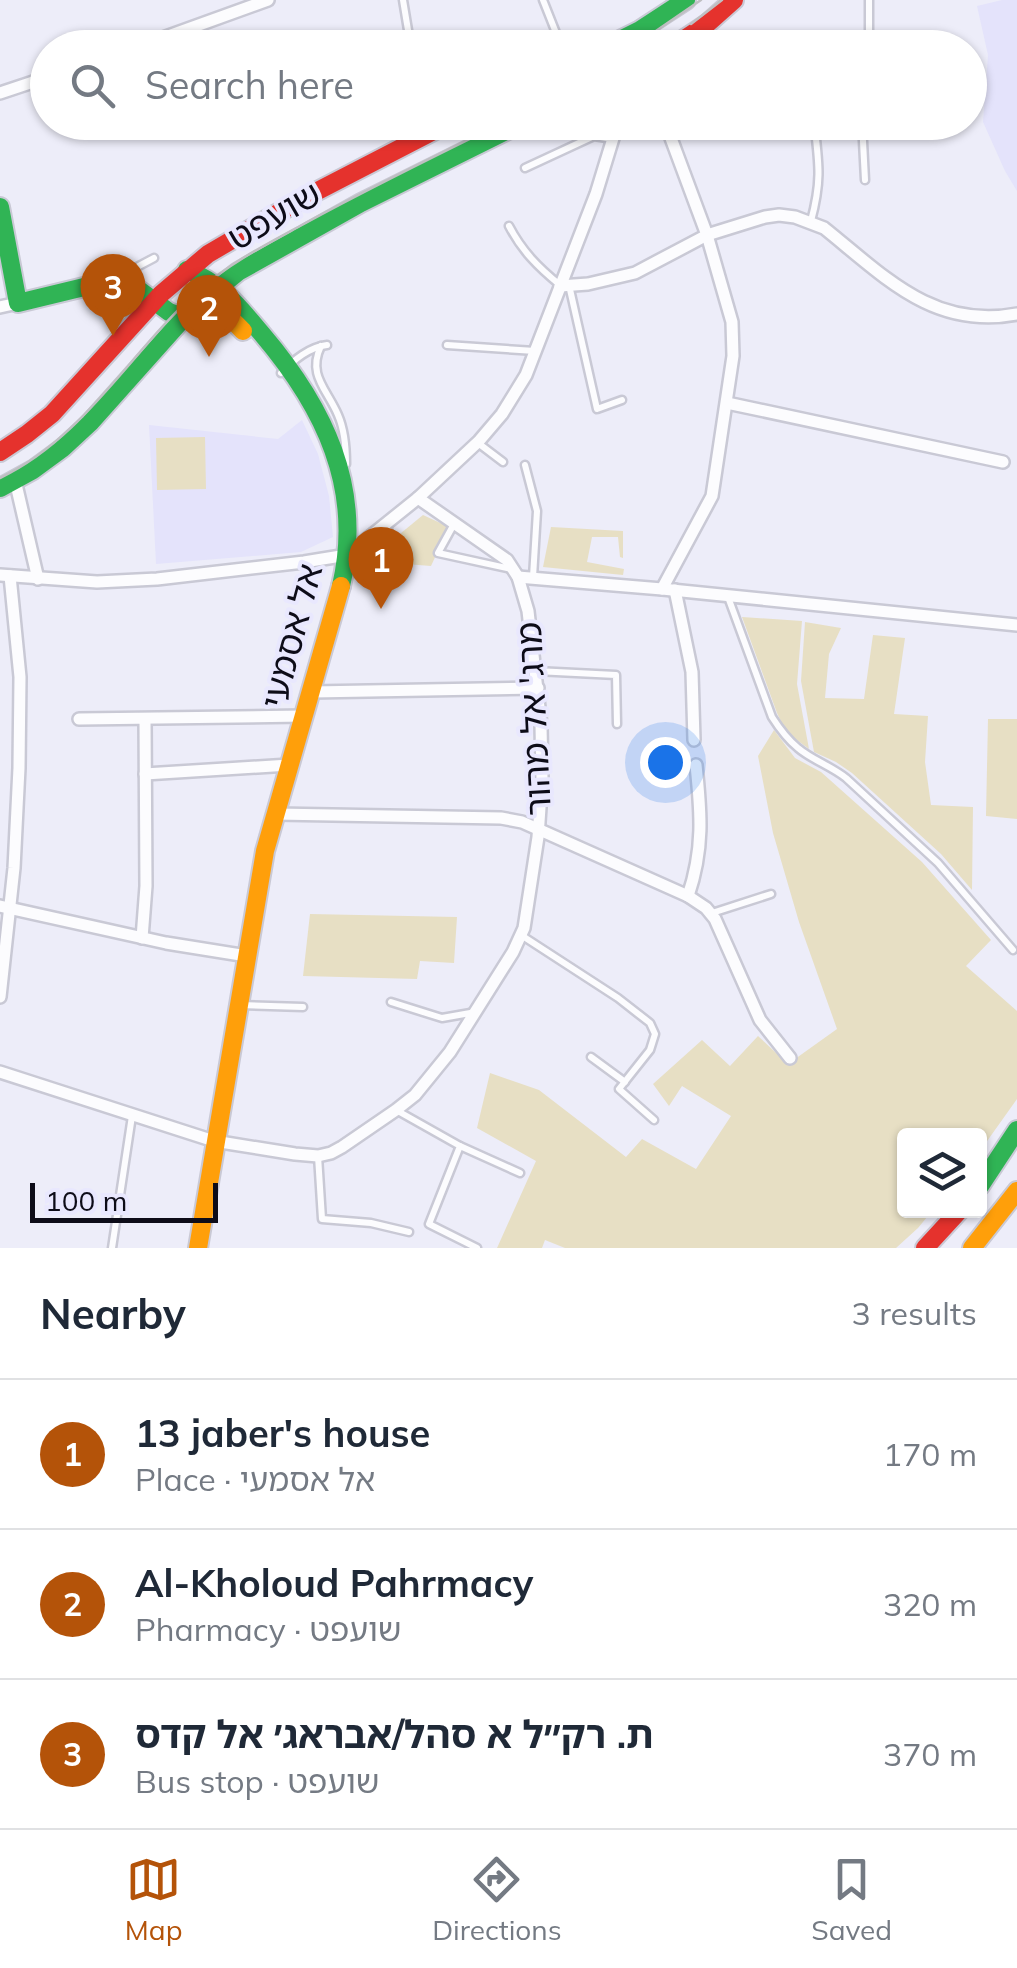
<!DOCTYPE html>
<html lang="en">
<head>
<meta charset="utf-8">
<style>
  :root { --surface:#fff; --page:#f6f6f7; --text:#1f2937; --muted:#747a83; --line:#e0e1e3; --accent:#b45309 }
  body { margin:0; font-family:Mulish,"Noto Sans Hebrew",sans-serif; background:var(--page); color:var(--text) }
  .controls { position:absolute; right:30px; bottom:30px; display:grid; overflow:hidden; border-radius:10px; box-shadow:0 2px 8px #0004 }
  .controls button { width:90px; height:90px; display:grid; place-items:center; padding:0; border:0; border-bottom:2px solid var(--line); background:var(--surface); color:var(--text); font:50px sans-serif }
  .scale { position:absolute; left:30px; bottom:25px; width:188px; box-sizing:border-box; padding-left:10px; border:5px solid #0d0c18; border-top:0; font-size:28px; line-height:35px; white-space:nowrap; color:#0d0c18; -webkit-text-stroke:8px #e9e8fe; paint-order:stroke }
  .you { position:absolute; left:665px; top:762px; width:35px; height:35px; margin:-25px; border:8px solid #fff; border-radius:50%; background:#1a73e8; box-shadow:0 0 0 15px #1a73e833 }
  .badge { display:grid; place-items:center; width:65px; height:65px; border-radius:50%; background:var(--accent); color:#fff; font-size:32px; font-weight:700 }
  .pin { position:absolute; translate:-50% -82px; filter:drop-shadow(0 2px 5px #0008) }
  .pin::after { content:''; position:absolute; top:52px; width:35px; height:30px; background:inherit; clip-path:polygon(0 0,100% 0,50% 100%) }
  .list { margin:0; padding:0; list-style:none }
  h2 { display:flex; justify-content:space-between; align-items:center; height:130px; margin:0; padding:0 40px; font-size:42px }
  h2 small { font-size:32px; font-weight:400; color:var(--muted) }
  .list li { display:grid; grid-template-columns:65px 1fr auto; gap:30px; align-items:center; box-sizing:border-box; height:150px; padding:0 40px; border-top:2px solid var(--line) }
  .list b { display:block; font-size:38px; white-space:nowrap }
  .list p { margin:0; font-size:32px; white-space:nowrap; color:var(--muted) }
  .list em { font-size:32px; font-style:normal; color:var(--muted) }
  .icon { flex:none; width:55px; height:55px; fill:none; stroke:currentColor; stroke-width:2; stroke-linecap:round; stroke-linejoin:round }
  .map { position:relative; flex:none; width:1017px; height:1248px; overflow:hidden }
  .search { position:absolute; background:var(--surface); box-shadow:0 2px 8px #0004; left:30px; right:30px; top:30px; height:110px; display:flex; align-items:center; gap:25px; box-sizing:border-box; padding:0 35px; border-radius:55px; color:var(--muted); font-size:38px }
  .sheet { height:580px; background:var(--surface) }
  nav { display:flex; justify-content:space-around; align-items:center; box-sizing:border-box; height:140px; border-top:2px solid var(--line); background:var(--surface); font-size:28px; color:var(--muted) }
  nav a { display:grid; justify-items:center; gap:5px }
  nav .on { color:var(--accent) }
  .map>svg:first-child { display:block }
  .built { fill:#e4e3fb }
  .green { fill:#e7dfc4 }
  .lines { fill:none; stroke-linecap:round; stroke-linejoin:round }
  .lane-casing { stroke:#c9c9d5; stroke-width:11 }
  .street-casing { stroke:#c9c9d5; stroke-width:16 }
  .fast-casing { stroke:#c9c9d5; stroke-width:22 }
  .slow-casing { stroke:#c9c9d5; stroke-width:22 }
  .jam-casing { stroke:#c9c9d5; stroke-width:22 }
  .lane { stroke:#fcfcfe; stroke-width:6 }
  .street { stroke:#fcfcfe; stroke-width:11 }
  .fast { stroke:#30b455; stroke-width:18 }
  .slow { stroke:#ff9f0a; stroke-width:18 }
  .jam { stroke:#e5322d; stroke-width:18 }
  .tram { stroke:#bfbfc2; stroke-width:2.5 }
  .labels { text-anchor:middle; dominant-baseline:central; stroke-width:8; stroke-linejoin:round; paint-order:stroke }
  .street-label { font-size:35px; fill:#0d0c18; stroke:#e9e8fe }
</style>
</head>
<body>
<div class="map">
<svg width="1017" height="1248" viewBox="0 0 1017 1248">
  <rect width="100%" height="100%" fill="#ededf9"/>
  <g class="built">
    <path d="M1002 0H1017V191L1005 171 983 122 988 55 977 6Z"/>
    <path d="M302 420 318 454 329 496 333 537 301 552 156 564 149 425 278 439Z"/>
  </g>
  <g class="green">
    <path d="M205 437 206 489 157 490 156 438Z"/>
    <path d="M423 515 449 527 431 566 367 561Z"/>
    <path d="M551 527 623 531V558L620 557 618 537H592L587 562 624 569 623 575 543 567Z"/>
    <path d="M742 617 802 621 797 684 809 749 786 732 777 713Z"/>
    <path d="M805 622 841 628 829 654 825 698 864 699 873 635 905 638 894 714 928 716 925 762 931 805 973 807 972 890 941 854 852 773 836 762 814 752 801 681Z"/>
    <path d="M988 719H1017V819L986 816Z"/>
    <path d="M774 730 795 758 821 772 922 862 991 940 966 966 1017 1011V1099L980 1151V1136H904V1210L932 1211 918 1228 896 1248H565L545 1240 542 1248H497L536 1161 477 1128 490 1073 539 1090 626 1157 642 1139 696 1169 731 1116 682 1086 669 1106 653 1084 702 1040 730 1066 758 1036 788 1064 837 1029 799 922 773 833 758 756Z"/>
    <path d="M310 914 457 917 454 963 420 961 417 979 303 976Z"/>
  </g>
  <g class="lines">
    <defs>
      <g id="lane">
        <path d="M403 0 411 48"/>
        <path d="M543 0 562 48"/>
        <path d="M421 36 452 48"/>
        <path d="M869 48V0"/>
        <path d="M970 93 978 92"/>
        <path d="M862 122 865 180"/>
        <path d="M525 168 594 136 613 139"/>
        <path d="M811 221C822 180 819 164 814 122"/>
        <path d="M509 226C522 251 538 267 560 285"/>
        <path d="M118 277 154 258"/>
        <path d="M569 285 597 409 622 400"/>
        <path d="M447 345 535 351"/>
        <path d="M321 346C307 375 327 389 338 415 345 431 346 447 346 464"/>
        <path d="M281 373C294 360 309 347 327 345"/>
        <path d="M478 443 503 462"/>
        <path d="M525 465 537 511 533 577"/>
        <path d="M454 524 438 553 511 569"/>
        <path d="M372 537 386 551 395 552 396 546 385 524"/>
        <path d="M728 597 772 717C779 728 787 739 798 748 812 760 831 766 846 778L938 863 1013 950"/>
        <path d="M536 671 616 675 617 724"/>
        <path d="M712 913 771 894"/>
        <path d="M521 935 618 998 650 1023 655 1034 650 1050 619 1089 654 1120"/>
        <path d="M391 1002 442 1018 476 1012"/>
        <path d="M239 1005 303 1007"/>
        <path d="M591 1057 625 1082"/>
        <path d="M396 1110 460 1146 429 1224 477 1248"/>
        <path d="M460 1146 520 1173"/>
        <path d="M318 1156 322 1219 371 1223 409 1232"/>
        <path d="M112 1248 132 1116"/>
      </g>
      <g id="street">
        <path d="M135 48 268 0"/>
        <path d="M0 93 48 77"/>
        <path d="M560 286 588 284 635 273 707 235 765 217 779 215 795 217 824 228C884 276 933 330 1017 314"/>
        <path d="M0 307 18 303"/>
        <path d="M727 403 1003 462"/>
        <path d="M15 480 38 579"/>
        <path d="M0 575 97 582 157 579 304 562 347 555 418 498 479 441 502 414 526 375 596 194 618 122"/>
        <path d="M518 577 662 589 1017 625"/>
        <path d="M662 589 712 496 733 356 732 322 707 235 665 122"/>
        <path d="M675 590 692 672 694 740"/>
        <path d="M312 692 538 688"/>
        <path d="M79 719 304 716"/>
        <path d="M145 774 289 765"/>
        <path d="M276 814 501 818 522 822 688 896 706 908 715 919 760 1020 790 1058"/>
        <path d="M688 896C704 849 701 813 696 765"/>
        <path d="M0 906 166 943 247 956"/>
        <path d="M142 938 146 886 145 719"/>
        <path d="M0 997 14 868 19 768 20 677 10 576"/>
        <path d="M0 1072 214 1141 295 1154 318 1156 331 1153 342 1147 396 1110 415 1095 450 1052 513 952 524 928 538 837 542 778 541 725 528 611 518 577 507 560 418 498"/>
      </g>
      <g id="fast">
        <path d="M604 48 640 30 686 0"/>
        <path d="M0 207 18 303 113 280 131 284 169 312 183 317"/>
        <path d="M187 270C220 282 240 308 262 334 324 407 364 488 341 586"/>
        <path d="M0 488 33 470 63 448 90 423 189 312 238 272 361 203 524 122"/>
        <path d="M980 1186 1017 1130"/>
      </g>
      <g id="slow">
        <path d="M194 308C216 303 229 316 243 331"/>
        <path d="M198 1248 265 851 341 586"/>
        <path d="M972 1248 1017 1191"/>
      </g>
      <g id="jam">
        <path d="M671 48 707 24 734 0"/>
        <path d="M0 452 27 434 52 414 161 294 208 254 302 199 451 122"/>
        <path d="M925 1248 960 1210"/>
      </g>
    </defs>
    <use href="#lane" class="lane-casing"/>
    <use href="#street" class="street-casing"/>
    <use href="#fast" class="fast-casing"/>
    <use href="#slow" class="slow-casing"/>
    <use href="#jam" class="jam-casing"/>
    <use href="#lane" class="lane"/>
    <use href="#street" class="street"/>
    <use href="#fast" class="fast"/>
    <use href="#slow" class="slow"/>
    <use href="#jam" class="jam"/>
    <g class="tram">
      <path d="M691 24 722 0"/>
      <path d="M625 48 650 35 701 0"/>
      <path d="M0 478C84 438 131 351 198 291 228 264 265 245 300 226 367 189 435 156 504 122"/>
    </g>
  </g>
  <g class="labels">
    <g class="street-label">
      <text transform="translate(274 215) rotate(-30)">שועפט</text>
      <text transform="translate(291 636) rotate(-75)">אל אסמעי</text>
      <text transform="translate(533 719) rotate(-93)">מרג' אל מהור</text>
    </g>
  </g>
</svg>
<div class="controls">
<button><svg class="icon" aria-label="layers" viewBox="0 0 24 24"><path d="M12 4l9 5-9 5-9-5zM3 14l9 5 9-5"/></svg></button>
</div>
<div class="scale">100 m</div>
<div class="you"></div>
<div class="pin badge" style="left:381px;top:609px">1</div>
<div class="pin badge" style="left:209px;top:357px">2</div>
<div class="pin badge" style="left:113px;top:336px">3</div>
<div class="search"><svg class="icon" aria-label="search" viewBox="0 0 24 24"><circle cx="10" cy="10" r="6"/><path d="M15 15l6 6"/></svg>Search here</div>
</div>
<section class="sheet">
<h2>Nearby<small>3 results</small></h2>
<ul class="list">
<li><span class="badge">1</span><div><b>13 jaber's house</b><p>Place · אל אסמעי</p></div><em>170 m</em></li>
<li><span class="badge">2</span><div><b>Al-Kholoud Pahrmacy</b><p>Pharmacy · שועפט</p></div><em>320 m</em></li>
<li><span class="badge">3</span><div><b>ת. רק״ל א סהל/אבראג׳ אל קדס</b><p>Bus stop · שועפט</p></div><em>370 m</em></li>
</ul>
</section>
<nav>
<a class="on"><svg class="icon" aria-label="map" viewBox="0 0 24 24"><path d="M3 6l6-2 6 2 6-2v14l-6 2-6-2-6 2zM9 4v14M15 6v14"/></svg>Map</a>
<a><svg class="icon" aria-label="directions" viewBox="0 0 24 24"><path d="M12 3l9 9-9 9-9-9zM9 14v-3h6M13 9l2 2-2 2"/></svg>Directions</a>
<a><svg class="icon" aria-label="saved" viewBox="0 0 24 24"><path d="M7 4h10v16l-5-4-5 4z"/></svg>Saved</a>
</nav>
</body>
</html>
